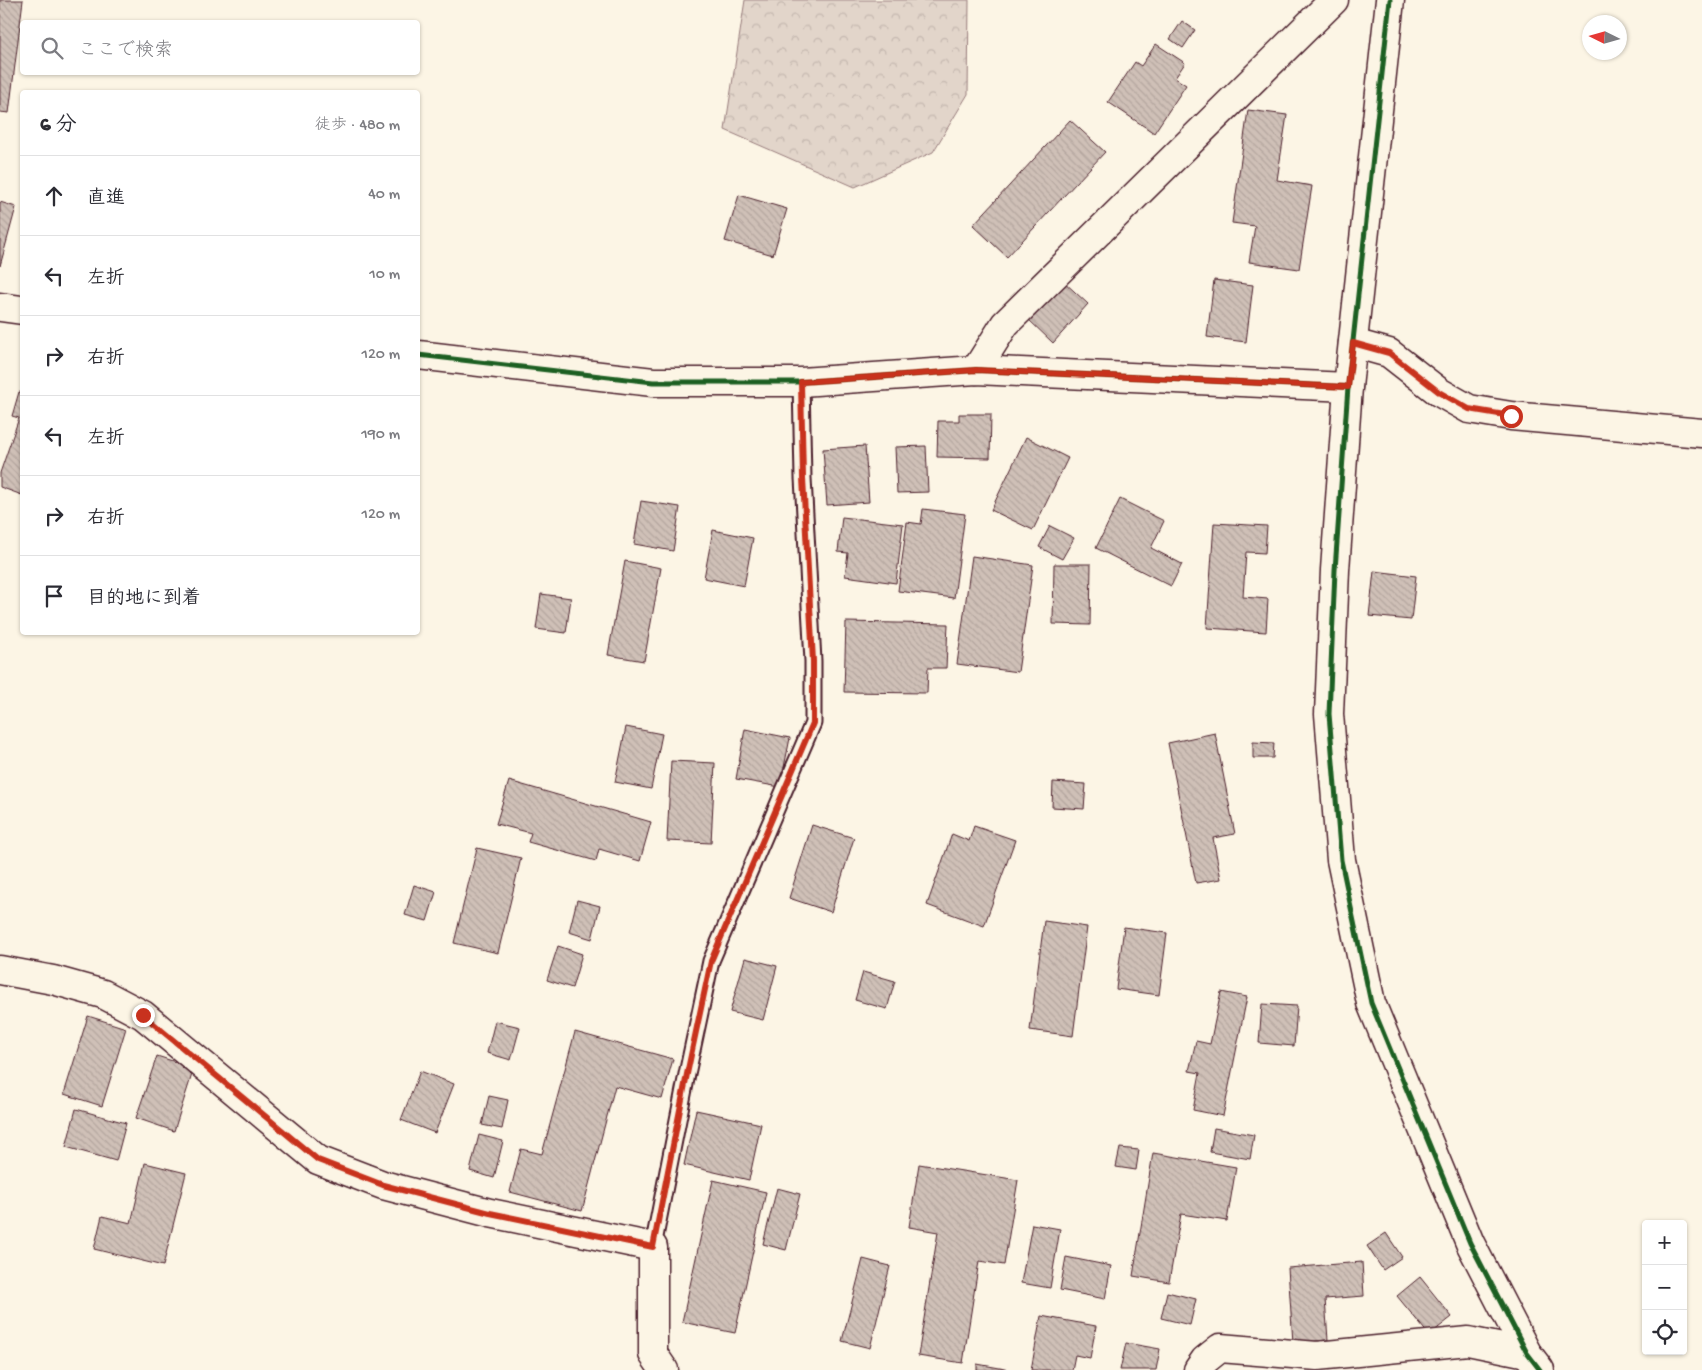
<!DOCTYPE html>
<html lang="ja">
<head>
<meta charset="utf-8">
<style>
  :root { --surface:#fff; --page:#f2f2f3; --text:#2b2b33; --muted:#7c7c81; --line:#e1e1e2 }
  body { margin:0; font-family:"Gochi Hand","Klee One",sans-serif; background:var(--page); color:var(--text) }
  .controls { position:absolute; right:15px; bottom:15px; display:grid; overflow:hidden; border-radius:5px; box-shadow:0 1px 4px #0004 }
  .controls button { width:45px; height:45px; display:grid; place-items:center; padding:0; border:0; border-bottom:1px solid var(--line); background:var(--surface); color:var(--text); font:25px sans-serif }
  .compass { position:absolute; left:1582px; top:15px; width:45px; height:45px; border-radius:50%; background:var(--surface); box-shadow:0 1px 4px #0004; rotate:275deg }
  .stop { position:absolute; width:15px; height:15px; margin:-11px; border:4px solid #c8321e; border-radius:50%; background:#fff }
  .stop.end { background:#c8321e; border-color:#fff; box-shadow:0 1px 5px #0008 }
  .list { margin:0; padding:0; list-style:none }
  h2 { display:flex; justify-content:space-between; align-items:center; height:65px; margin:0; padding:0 20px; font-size:21px }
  h2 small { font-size:16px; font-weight:400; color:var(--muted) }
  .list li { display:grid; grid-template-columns:32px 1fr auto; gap:15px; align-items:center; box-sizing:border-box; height:80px; padding:0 20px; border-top:1px solid var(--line) }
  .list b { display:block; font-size:19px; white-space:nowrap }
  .list em { font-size:16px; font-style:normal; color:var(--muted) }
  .icon { flex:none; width:28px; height:28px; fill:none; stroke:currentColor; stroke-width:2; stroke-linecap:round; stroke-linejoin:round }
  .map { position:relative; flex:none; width:1702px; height:1370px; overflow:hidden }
  .search { position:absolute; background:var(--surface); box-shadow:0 1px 4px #0004; left:20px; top:20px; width:400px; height:55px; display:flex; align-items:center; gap:12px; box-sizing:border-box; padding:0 18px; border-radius:5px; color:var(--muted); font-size:19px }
  .panel { position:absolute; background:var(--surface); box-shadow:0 1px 4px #0004; left:20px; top:90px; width:400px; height:545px; border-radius:5px }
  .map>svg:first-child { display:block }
  .forest { fill:url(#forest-crowns); stroke:#967a7a }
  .building { fill:url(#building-back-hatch); stroke:#4a1f2b }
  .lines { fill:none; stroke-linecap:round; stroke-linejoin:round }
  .lane-casing { stroke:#4a1f2b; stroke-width:19 }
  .street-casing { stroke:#4a1f2b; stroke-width:31 }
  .secondary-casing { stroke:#4a1f2b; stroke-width:31 }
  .lane { stroke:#fcf5e5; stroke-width:15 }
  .street { stroke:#fcf5e5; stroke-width:28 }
  .secondary { stroke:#fcf5e5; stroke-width:28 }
  .cycleway-casing { stroke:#fcf5e5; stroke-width:8 }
  .cycleway { stroke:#1b5e20; stroke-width:5 }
  .route { stroke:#c8321e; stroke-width:6 }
</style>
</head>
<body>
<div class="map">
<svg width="1702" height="1370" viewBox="0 0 1702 1370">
  <defs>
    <pattern id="forest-crowns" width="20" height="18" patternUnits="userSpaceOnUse" patternTransform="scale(1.25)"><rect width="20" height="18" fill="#e2d5ca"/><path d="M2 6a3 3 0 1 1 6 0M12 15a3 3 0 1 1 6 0" fill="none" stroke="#c3b6ae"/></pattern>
    <pattern id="building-back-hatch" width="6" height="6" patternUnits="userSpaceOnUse" patternTransform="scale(1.25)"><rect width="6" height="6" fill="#cfc0b7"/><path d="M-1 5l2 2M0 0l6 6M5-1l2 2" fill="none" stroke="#b3a59e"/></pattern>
  </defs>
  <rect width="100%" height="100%" fill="#fcf5e5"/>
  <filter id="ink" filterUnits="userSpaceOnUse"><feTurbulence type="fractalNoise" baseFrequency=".02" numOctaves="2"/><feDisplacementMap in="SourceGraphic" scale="10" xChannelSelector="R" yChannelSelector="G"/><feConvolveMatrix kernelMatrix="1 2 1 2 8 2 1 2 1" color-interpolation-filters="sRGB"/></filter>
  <g filter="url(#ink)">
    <path class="forest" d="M745 0H969L968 94 933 152 855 187 725 130Z"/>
    <g class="building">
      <path d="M0 0H23L9 113 0 112Z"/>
      <path d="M1182 21 1195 30 1183 48 1170 39Z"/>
      <path d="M1156 44 1185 63 1175 78 1186 85 1154 133 1108 102 1135 62 1141 66Z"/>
      <path d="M1248 110 1287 115 1277 180 1312 186 1299 269 1249 262 1255 226 1232 223Z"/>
      <path d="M1070 120 1105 152 1007 257 973 225Z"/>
      <path d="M739 195 787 209 773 255 725 241Z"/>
      <path d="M0 202 16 207 0 266Z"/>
      <path d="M1062 280 1088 304 1053 343 1027 318Z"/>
      <path d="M1214 280 1253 285 1246 342 1207 337Z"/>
      <path d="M19 392 22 393V495L0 487V473L19 418 12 416Z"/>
      <path d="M959 414H991L990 458 937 457 938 421H959Z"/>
      <path d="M1026 437 1068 458 1033 530 991 510Z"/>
      <path d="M865 446 869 502 827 505 823 449Z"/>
      <path d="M926 446 928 492 897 493 895 447Z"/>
      <path d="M1120 499 1164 521 1151 548 1182 564 1171 586 1096 548Z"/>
      <path d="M641 501 680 507 673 551 634 544Z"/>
      <path d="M923 509 965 514 954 598 898 591 907 522 921 524Z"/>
      <path d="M842 517 903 524 896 583 845 576 848 553 838 552Z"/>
      <path d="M1214 523 1267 526 1265 553 1246 552 1243 597 1268 599 1266 632 1207 628Z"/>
      <path d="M1050 526 1074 538 1062 559 1039 547Z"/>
      <path d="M713 530 753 538 744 586 704 578Z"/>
      <path d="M972 556 1033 565 1018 672 957 664Z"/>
      <path d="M625 561 661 568 644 661 608 655Z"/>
      <path d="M1054 564H1091L1090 625 1053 624Z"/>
      <path d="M1374 571 1416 576 1411 620 1369 616Z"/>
      <path d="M541 594 571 598 566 633 536 629Z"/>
      <path d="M846 622 948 624 946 668H928L927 693 844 692Z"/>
      <path d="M626 727 662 734 651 789 615 782Z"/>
      <path d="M745 729 790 738 780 787 736 779Z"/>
      <path d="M1215 733 1235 834 1213 838 1221 879 1196 883 1168 743Z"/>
      <path d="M1253 742 1274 743 1273 758H1253Z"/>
      <path d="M671 761 715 763 711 843 667 841Z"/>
      <path d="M509 781 651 822 640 861 599 849 596 861 528 842 531 833 496 824Z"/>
      <path d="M1053 782 1086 784 1084 809 1052 807Z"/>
      <path d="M812 825 854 838 831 912 789 898Z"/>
      <path d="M974 826 1015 840 984 926 927 905 952 834 969 841Z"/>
      <path d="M477 848 521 858 498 953 454 943Z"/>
      <path d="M414 885 436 892 427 921 405 915Z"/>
      <path d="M577 900 600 906 592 939 569 932Z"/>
      <path d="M1044 921 1087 927 1073 1036 1030 1030Z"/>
      <path d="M1124 927 1167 933 1159 995 1116 989Z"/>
      <path d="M558 946 582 954 572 988 547 980Z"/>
      <path d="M745 958 777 966 763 1020 730 1012Z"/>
      <path d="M863 972 895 981 887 1009 855 1000Z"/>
      <path d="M1221 992 1247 997 1223 1116 1193 1110 1200 1073 1189 1071 1196 1041 1210 1044Z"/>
      <path d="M1262 1004 1297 1006 1294 1046 1259 1043Z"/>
      <path d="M88 1016 126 1028 102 1106 64 1094Z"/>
      <path d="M495 1021 520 1027 511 1060 487 1053Z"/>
      <path d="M575 1032 673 1059 662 1099 615 1086 582 1211 510 1192 521 1149 542 1154Z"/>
      <path d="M157 1056 194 1068 174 1131 136 1118Z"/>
      <path d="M420 1071 454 1084 435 1133 401 1120Z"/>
      <path d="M489 1096 508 1100 502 1129 482 1125Z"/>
      <path d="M76 1109 126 1123 116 1161 66 1147Z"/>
      <path d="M696 1110 761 1124 749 1180 684 1165Z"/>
      <path d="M1214 1128 1254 1135 1250 1159 1210 1152Z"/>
      <path d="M479 1135 503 1141 494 1178 470 1171Z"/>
      <path d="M1120 1148 1139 1150 1136 1170 1116 1167Z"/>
      <path d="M1153 1153 1236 1167 1227 1221 1181 1214 1169 1282 1133 1276Z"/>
      <path d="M145 1163 186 1173 163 1266 94 1249 102 1216 131 1223Z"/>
      <path d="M919 1164 1018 1180 1004 1265 979 1261 963 1363 918 1356 938 1232 909 1227Z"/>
      <path d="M713 1180 766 1192 735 1333 682 1322Z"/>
      <path d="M777 1188 800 1194 786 1250 763 1244Z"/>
      <path d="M1032 1224 1060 1229 1050 1288 1021 1283Z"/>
      <path d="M1386 1233 1402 1257 1383 1270 1367 1246Z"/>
      <path d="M1066 1257 1111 1266 1105 1299 1060 1290Z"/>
      <path d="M863 1259 890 1266 870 1348 842 1341Z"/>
      <path d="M1362 1262 1364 1296 1325 1299 1328 1340 1293 1343 1288 1268Z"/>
      <path d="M1420 1277 1452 1317 1429 1335 1397 1296Z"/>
      <path d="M1167 1292 1196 1299 1190 1325 1161 1318Z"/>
      <path d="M1041 1316 1096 1326 1090 1358 1075 1355 1072 1370H1031Z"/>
      <path d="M1126 1343 1160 1349 1156 1370H1120Z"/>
      <path d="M977 1364 1011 1370H977Z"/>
    </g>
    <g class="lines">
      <defs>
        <path id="lane" d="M653 1247 687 1074 711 961 813 723V661L803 478 801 382"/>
        <g id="street">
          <path d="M0 307 22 310"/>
          <path d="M1353 343 1389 353 1439 392 1469 409 1511 416 1702 433"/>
          <path d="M418 355 653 382H801L976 370 1348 387"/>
          <path d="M976 370 1005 324 1334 0"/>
          <path d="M0 970 53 980 103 994 143 1015 318 1160 383 1185 490 1213 653 1247V1354L664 1370"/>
          <path d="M1198 1370 1205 1360 1220 1348 1317 1356 1468 1341 1527 1353"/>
        </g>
        <path id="secondary" d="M1390 0 1348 387 1335 570 1329 714 1341 860 1371 1003 1470 1243 1527 1353 1540 1370"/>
      </defs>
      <use href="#lane" class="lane-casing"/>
      <use href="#street" class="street-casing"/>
      <use href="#secondary" class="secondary-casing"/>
      <use href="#lane" class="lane"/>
      <use href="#street" class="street"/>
      <use href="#secondary" class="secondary"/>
      <defs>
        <g id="cycleway">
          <path d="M1390 0 1348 387 1335 570 1329 714 1341 860 1371 1003 1470 1243 1527 1353 1540 1370"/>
          <path d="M418 355 653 382H801L976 370 1348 387"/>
        </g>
      </defs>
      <use href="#cycleway" class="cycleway-casing"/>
      <use href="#cycleway" class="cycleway"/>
    </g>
  </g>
  <g class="lines" filter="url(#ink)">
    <path class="route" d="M143 1015 318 1160 383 1185 490 1213 653 1247 687 1074 711 961 813 723V661L803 478 801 382 976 370 1348 387 1353 343 1389 353 1439 392 1469 409 1511 416"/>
  </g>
</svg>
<div class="controls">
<button>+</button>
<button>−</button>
<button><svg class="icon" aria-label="locate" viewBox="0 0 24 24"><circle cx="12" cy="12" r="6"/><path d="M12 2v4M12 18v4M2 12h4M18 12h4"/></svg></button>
</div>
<svg class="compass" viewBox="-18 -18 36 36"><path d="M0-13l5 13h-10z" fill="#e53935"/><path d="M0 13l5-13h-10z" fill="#7c7c81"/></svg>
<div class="stop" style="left:1511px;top:416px"></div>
<div class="stop end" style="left:143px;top:1015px"></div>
<div class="search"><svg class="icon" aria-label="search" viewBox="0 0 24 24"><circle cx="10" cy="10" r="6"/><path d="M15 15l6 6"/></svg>ここで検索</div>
<section class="panel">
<h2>6 分<small>徒歩 · 480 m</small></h2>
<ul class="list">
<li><svg class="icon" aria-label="ahead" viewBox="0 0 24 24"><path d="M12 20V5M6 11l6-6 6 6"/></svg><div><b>直進</b></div><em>40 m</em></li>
<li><svg class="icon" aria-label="left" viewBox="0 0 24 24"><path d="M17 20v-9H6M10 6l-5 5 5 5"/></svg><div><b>左折</b></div><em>10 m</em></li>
<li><svg class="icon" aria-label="right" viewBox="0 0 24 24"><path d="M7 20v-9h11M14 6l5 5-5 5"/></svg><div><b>右折</b></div><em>120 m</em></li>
<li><svg class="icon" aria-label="left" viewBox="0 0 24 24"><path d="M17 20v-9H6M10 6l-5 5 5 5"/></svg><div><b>左折</b></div><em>190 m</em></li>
<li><svg class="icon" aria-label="right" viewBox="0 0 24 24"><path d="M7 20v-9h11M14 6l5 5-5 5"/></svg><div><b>右折</b></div><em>120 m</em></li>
<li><svg class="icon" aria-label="arrive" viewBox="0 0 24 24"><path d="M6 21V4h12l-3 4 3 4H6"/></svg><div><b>目的地に到着</b></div></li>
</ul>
</section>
</div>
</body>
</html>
